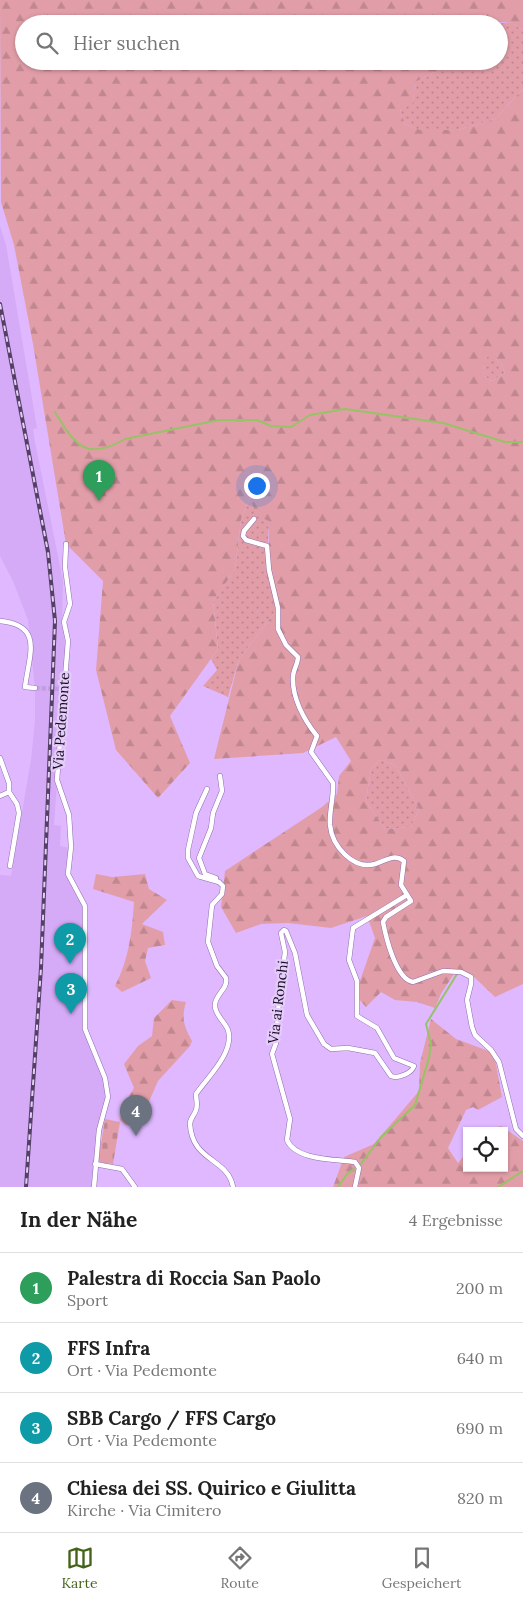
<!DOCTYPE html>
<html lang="de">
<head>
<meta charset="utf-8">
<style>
  :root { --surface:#fff; --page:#f6f6f6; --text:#222; --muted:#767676; --line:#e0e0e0; --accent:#436216 }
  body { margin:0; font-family:Lora,serif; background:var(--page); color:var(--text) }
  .controls { position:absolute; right:15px; bottom:15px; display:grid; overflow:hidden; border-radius:0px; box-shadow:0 1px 4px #0004 }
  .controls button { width:45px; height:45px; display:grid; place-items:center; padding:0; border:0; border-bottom:1px solid var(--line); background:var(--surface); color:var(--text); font:25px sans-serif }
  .you { position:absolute; left:256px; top:485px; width:18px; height:18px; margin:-12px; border:4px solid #fff; border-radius:50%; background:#1a73e8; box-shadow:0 0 0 8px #1a73e833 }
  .badge { display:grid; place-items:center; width:32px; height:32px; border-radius:50%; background:var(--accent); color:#fff; font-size:16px; font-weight:700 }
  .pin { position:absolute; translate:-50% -41px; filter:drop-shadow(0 1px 2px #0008) }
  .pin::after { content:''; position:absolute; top:26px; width:18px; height:15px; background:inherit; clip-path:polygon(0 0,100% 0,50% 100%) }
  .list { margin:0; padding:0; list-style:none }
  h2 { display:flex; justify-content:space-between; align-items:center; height:65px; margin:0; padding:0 20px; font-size:21px }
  h2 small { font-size:16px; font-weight:400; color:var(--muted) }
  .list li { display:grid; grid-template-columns:32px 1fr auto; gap:15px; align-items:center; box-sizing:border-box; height:70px; padding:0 20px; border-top:1px solid var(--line) }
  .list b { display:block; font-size:19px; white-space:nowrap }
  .list p { margin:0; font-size:16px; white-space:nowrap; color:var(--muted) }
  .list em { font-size:16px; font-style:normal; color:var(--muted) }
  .icon { flex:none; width:28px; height:28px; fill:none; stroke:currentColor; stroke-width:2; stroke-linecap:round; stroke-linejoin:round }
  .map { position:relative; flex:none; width:523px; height:1187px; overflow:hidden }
  .search { position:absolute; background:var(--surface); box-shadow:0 1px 4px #0004; left:15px; right:15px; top:15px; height:55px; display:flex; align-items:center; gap:12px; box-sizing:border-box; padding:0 18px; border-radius:28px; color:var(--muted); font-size:19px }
  .sheet { height:345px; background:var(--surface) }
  nav { display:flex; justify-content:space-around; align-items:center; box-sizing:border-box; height:70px; border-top:1px solid var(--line); background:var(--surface); font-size:14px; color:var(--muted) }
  nav a { display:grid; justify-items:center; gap:2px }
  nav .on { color:var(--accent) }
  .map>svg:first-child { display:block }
  .built { fill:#d5aaf7 }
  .grass { fill:url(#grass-dots) }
  .forest { fill:url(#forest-firs); fill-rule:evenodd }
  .cemetery { fill:url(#cemetery-stones) }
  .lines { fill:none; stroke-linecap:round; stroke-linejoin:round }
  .stream { stroke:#97c266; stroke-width:2 }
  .minor-tunnel { stroke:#c19ede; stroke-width:4.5; stroke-dasharray:4.5 2; stroke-linecap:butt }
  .minor-casing { stroke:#916cad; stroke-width:5.5 }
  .minor { stroke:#fff; stroke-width:4.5 }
  .rail-casing { stroke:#543f65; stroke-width:4 }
  .rail { stroke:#e4cdf8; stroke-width:2; stroke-dasharray:5.5; stroke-linecap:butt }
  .labels { text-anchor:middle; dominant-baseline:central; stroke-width:4.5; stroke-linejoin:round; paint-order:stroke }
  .street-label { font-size:14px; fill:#170921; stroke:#e4cdf8 }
</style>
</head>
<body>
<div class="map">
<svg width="523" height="1187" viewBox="0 0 523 1187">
  <defs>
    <pattern id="grass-dots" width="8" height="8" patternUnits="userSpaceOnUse" patternTransform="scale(1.25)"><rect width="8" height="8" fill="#e29ea8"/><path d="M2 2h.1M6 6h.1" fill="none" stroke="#c18790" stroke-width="1.8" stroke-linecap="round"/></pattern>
    <pattern id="forest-firs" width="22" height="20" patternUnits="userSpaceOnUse" patternTransform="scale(1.25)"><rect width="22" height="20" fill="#e29ea8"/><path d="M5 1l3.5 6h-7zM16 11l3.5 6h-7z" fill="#c18790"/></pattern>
    <pattern id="cemetery-stones" width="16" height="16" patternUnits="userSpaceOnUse" patternTransform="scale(1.25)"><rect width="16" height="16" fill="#e29ea8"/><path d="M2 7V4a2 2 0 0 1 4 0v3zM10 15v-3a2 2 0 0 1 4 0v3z" fill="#c18790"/></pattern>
  </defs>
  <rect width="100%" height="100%" fill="#dfb8ff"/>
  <path class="built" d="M0 226 6 245 37 428 33 429 35 442 63 581 62 618 66 654 54 825 61 826 60 846 69 848 68 874 84 906 82 1021 84 1031 105 1078 108 1093 93 1164 92 1187H0V875L11 876 31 760 35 721V689L28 620 13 581 0 556Z"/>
  <g class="grass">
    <path d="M510 22 523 30V89L495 119 458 130H419L405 124 400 110 413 102 415 82 459 61H499V24H495Z"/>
    <path d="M489 354 501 363 505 373 492 381 484 376 483 363Z"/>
    <path d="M250 498 269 521 268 547 278 608 239 659 228 697 203 686 217 670 211 659 218 649 213 601 235 570 241 519Z"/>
    <path d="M380 760 395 765 419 809 411 827 385 829 366 801 371 769Z"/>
  </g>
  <g class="forest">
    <path d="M0 0H523V30L510 22 24 24V61H459L415 82 413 103 400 110 405 124 420 130H458L495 119 523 89V984L495 997 472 975 457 969 441 994 435 1008 417 1002 395 1000 381 992 366 1007 355 995 375 938 367 916 331 928 288 923 261 924 236 933 221 907 225 871 322 807 337 794 339 776 351 761 336 737 303 753 214 759 239 659 278 608 269 570V521L257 516 250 498 241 519 235 570 213 601 218 649 170 716 190 763 158 798 116 750 96 670 103 581 66 544 33 344 14 245 1 202ZM489 355 501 363 505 373 492 381 484 376 483 363ZM380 760 395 765 419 809 411 827 385 829 366 801 371 769Z"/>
    <path d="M96 874 112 877 145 874 149 889 167 900 142 924 163 932 165 945 148 948 145 961 151 978 122 992 115 986C129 959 132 932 134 902L93 889Z"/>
    <path d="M172 1000 186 1002C181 1019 184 1026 192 1041L190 1046 158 1081 140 1122 126 1125 120 1120 122 1108 134 1088 124 1064 138 1046 152 1036 154 1018Z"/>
    <path d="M431 1019 456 1039 494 1053 502 1097 478 1110 473 1107 466 1110 448 1148 458 1163 467 1152V1168H504V1131H485L501 1126 523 1141V1187H333L344 1157 374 1144 419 1091 420 1063Z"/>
  </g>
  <path class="cemetery" d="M105 1119 120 1122 113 1164 98 1162Z"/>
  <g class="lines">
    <g class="stream">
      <path d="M55 412C75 445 86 462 125 439L219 420H257L271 426 291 427 310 415 345 409 443 423 505 442H523"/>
      <path d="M361 1164 381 1137 415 1105 429 1058 431 1044 426 1024 457 974"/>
      <path d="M338 1187 347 1174 354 1169"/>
      <path d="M498 1187 523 1171"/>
    </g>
    <path class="minor-tunnel" d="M35 688 59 689"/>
    <defs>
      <g id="minor">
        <path d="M254 519 244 531 243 536 246 540 267 546 269 570 278 608V629L286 645 298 657C298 664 293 670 293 677 292 698 304 720 317 736L311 752 333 783C334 797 329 811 330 825 332 846 353 870 375 864 385 861 394 853 404 861L401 885 411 901 386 917 383 922C386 938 396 979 413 982L443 971 461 972 471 977V984L467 1000 472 1027 475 1035 491 1050 499 1062 516 1129 523 1136"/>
        <path d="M66 544 65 567 70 604 64 622 68 641 57 780 69 815 71 847 68 874 85 906V1029L105 1078 108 1097 99 1130 94 1187"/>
        <path d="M0 621C44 625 29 655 25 687L35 688"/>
        <path d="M0 758 9 783V792L17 804 19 813 10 866"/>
        <path d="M207 789 196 813 188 850V858L198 876 219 882 223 886 222 894 212 905 208 942 217 966 226 978C228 990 214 995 215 1006 215 1015 225 1022 228 1030 235 1052 207 1078 196 1094 196 1099 198 1105 196 1110 194 1116 190 1118 190 1124 192 1162 228 1158 233 1187"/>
        <path d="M0 796 9 792"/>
        <path d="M216 878 205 874 199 858 211 828 213 813 222 791 220 776"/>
        <path d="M95 1164 122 1169 135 1187"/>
        <path d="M355 1187 359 1168 355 1162C337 1159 296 1161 287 1140L290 1119 272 1054 276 1043 279 999 285 952 281 933 284 930 286 931 295 953 307 1015 324 1044 331 1049 348 1048 375 1053 391 1076C398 1079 412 1073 414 1066L394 1058 377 1028 357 1016V981L349 960 353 928 407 895"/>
      </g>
    </defs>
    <use href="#minor" class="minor-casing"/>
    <use href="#minor" class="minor"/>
    <defs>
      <path id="rail" d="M0 304 48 552 55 621 41 968 26 1187"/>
    </defs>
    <use href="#rail" class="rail-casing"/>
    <use href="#rail" class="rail"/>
  </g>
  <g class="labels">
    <g class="street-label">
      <text transform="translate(61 721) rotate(-86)">Via Pedemonte</text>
      <text transform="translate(278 1002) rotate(-83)">Via ai Ronchi</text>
    </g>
  </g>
</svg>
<div class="controls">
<button><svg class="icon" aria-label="locate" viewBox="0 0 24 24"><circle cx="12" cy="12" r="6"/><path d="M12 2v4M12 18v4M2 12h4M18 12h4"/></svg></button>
</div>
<div class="you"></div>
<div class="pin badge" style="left:99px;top:501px;background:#2e9e5b">1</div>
<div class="pin badge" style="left:70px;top:964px;background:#0f9aa8">2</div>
<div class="pin badge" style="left:71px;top:1014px;background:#0f9aa8">3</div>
<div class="pin badge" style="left:136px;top:1136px;background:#6b7280">4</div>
<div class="search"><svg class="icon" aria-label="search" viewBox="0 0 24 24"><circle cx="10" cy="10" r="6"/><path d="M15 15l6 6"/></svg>Hier suchen</div>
</div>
<section class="sheet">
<h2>In der Nähe<small>4 Ergebnisse</small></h2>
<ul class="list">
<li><span class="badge" style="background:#2e9e5b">1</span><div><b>Palestra di Roccia San Paolo</b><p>Sport</p></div><em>200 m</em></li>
<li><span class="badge" style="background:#0f9aa8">2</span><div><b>FFS Infra</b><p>Ort · Via Pedemonte</p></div><em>640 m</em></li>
<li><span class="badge" style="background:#0f9aa8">3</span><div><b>SBB Cargo / FFS Cargo</b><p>Ort · Via Pedemonte</p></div><em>690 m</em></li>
<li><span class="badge" style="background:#6b7280">4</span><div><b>Chiesa dei SS. Quirico e Giulitta</b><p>Kirche · Via Cimitero</p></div><em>820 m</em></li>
</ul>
</section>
<nav>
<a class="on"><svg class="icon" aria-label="map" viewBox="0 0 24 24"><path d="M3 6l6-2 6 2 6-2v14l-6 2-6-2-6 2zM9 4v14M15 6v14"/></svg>Karte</a>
<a><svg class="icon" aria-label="directions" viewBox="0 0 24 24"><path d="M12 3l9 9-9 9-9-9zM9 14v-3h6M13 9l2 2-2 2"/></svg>Route</a>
<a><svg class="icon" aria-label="saved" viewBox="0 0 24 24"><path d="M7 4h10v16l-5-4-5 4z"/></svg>Gespeichert</a>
</nav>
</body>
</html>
